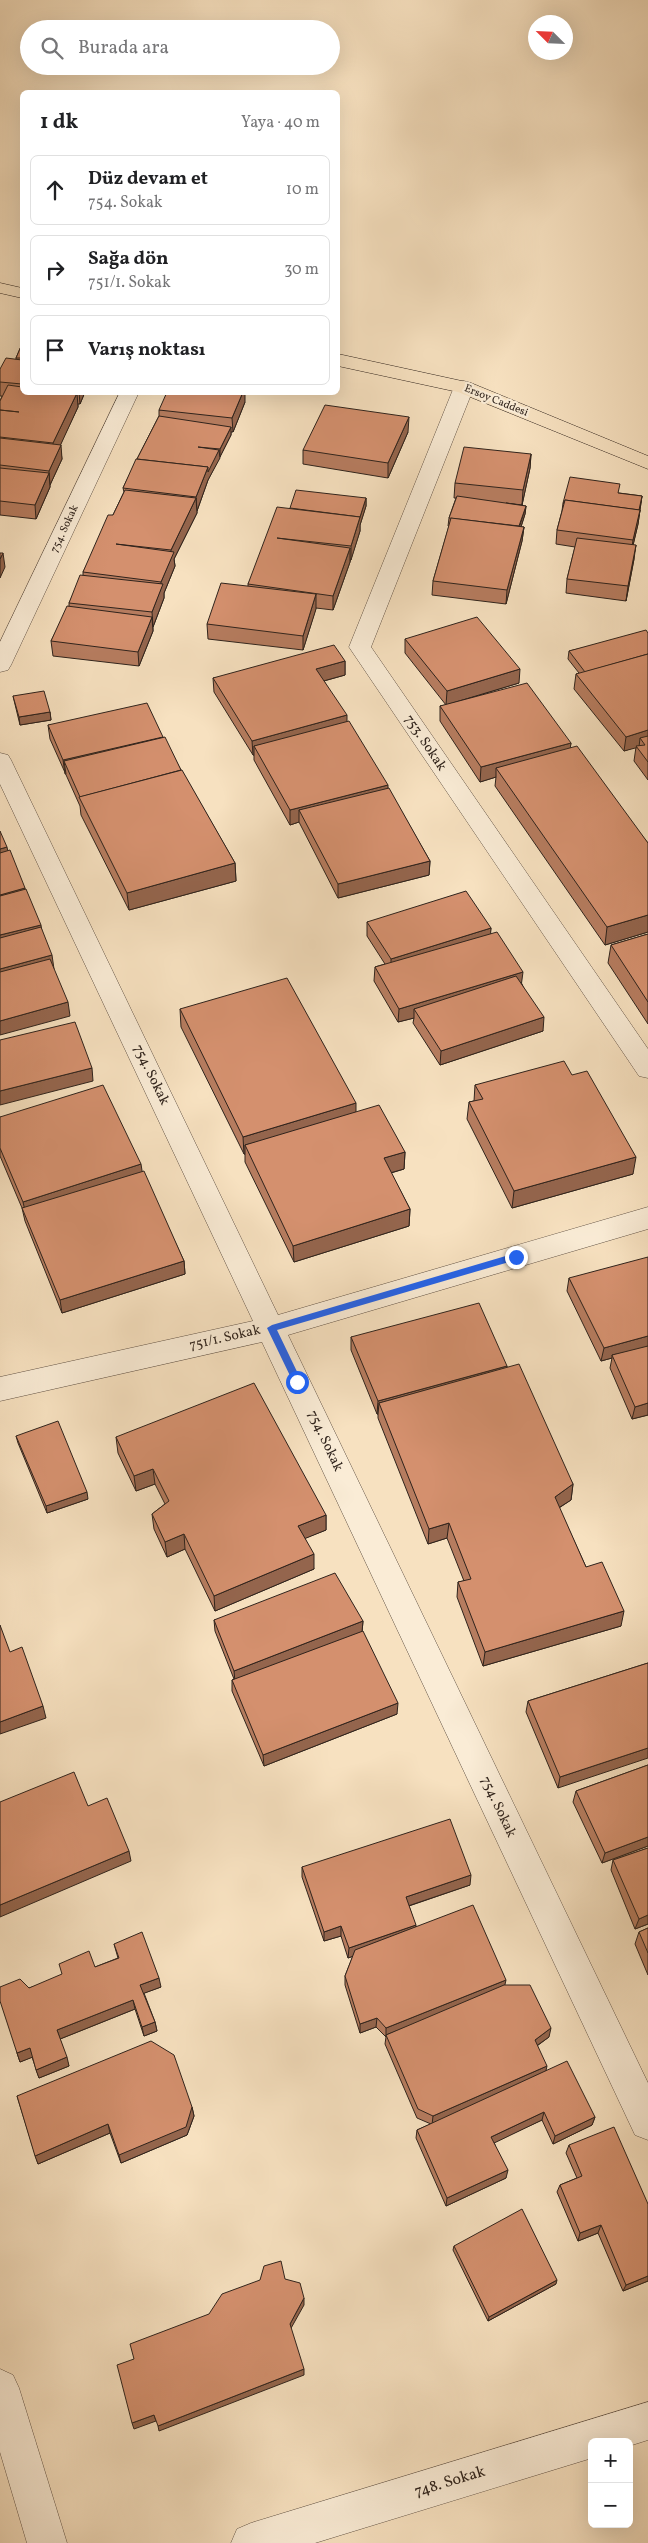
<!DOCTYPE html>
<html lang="tr">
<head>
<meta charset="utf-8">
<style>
  :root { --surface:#fff; --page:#f2f2f2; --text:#202124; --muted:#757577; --line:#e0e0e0 }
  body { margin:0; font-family:Vollkorn,serif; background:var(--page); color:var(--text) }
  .controls { position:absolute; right:15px; bottom:15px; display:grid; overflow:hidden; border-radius:8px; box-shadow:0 5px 20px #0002 }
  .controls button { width:45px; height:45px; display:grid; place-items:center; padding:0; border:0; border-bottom:1px solid var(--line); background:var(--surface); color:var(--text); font:25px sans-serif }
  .compass { position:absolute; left:528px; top:15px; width:45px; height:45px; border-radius:50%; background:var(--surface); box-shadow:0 5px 20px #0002; rotate:294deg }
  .stop { position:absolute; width:15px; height:15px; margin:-11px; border:4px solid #2563eb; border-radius:50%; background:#fff }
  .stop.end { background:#2563eb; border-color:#fff; box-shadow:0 1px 5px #0008 }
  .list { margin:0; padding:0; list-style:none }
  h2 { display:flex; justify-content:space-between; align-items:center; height:65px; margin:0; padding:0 20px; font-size:21px }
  h2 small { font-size:16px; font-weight:400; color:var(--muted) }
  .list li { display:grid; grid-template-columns:32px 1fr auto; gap:15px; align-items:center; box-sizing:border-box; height:70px; margin:0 10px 10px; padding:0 10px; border:1px solid var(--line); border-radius:8px }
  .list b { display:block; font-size:19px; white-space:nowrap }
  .list p { margin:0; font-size:16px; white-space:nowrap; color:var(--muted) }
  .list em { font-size:16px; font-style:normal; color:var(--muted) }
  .icon { flex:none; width:28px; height:28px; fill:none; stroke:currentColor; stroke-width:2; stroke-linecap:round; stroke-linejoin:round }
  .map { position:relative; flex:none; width:648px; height:2543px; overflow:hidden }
  .search { position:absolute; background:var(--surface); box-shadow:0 5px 20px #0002; left:20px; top:20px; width:320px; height:55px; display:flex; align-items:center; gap:12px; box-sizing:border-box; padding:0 18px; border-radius:28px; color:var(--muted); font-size:19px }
  .panel { position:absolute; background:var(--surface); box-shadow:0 5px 20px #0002; left:20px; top:90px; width:320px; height:305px; border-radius:8px }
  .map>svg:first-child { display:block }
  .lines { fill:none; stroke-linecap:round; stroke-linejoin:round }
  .minor-casing { stroke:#615245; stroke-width:1 }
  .major-casing { stroke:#2f231c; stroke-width:1 }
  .minor { fill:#faecd6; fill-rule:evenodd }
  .major { fill:#f7e1c0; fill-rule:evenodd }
  .wall { fill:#b67c5f; stroke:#2f231c }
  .shaded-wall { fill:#94654d; stroke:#2f231c }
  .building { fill:#d4906e; stroke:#2f231c }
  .route { fill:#2563eb }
  .labels { text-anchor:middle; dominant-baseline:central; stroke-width:4.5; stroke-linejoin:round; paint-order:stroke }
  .far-street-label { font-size:11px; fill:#2f231c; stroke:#faecd6 }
  .street-label { font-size:14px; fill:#2f231c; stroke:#faecd6 }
  .near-street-label { font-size:16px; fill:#2f231c; stroke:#faecd6 }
</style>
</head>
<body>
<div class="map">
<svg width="648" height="2543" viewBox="0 0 648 2543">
  <rect width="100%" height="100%" fill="#f7e1c0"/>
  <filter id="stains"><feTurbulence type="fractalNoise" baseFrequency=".004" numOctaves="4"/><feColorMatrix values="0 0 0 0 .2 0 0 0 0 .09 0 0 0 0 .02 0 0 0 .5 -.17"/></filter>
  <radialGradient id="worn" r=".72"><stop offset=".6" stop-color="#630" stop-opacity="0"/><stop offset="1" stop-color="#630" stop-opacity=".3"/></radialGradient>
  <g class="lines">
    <defs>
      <g id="minor">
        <path d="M464 381 471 383 474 387 371 647 648 1049V1078L639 1076 349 647 454 387 457 383Z"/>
        <path d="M120 392H139L11 665 8 670 0 672V642Z"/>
        <path d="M0 753 8 755 11 760 278 1315 648 1207V1229L288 1335 648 2083V2140L635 2135 262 1342 0 1401V1377L253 1321 0 784Z"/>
        <path d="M0 2369 13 2375 19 2388 67 2543H27L0 2452Z"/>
        <path d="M648 2402V2440L629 2446V2442H592V2458L315 2543H231L237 2529 251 2523Z"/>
      </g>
      <g id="major">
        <path d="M0 283 22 288V298L0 293Z"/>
        <path d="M338 354 471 383 648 456V469L458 392 338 366Z"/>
      </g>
    </defs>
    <use href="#minor" class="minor-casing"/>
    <use href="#major" class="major-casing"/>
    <use href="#minor" class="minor"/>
    <use href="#major" class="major"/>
  </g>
  <g class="wall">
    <path d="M22 344V392H85L80 404H78V407L60 445 62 459 50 485V487L36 519 0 515V401L2 396H0V369L16 359V358Z"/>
    <path d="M245 402 233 432H231V435L208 480 197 511V513L174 559 175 566 164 593V598L153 627V631L139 666 53 656 51 641 69 606V603L83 575V572L113 515 124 492 123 488 137 459 159 416V410Z"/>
    <path d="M408 432 388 478 303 464V450Z"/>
    <path d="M531 454 530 468 522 505 506 503 526 506 525 514 521 527H524L522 541 506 604 432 595 433 581 449 526H448L449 518 456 498H454L455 483Z"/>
    <path d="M619 493 642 496 638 524 633 545 634 559 626 601 566 593 567 579 575 547 556 544 557 530 562 511 563 503Z"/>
    <path d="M366 498V506L360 525V531L350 562 333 610 316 608 303 650 208 639 207 624 248 586V584L290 508Z"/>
    <path d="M648 633V780L634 761 636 747 624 751 574 689 576 674 579 673 568 659 569 651Z"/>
    <path d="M405 639 519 683 456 702 571 743 570 748 648 843V932L605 945 495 786 496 777 480 782 440 721V706L446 705 405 653Z"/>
    <path d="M345 661V675L324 681 347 722 388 788 430 861 429 875 338 898 300 824 299 822 290 825 254 760V755H253L214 692 213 678Z"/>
    <path d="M13 696 50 712 51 720 20 725Z"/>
    <path d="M48 725 163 738 181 770 235 863 236 881 129 910 81 815 80 806 50 739Z"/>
    <path d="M367 922 491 928 490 934 522 984 543 1031 440 1065 413 1023 414 1018 398 1022 374 981 375 967 385 964 367 936Z"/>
    <path d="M648 934V1024L608 963 611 945Z"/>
    <path d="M180 1009 356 1112 405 1152 404 1169 391 1173 410 1209 409 1226 294 1262 245 1162V1154H244L181 1027Z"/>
    <path d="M572 1075 633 1174 512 1208 467 1119 469 1102 474 1101 475 1085Z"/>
    <path d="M0 1117 142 1171 184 1261 185 1274 62 1313 25 1221 22 1208 0 1156Z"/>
    <path d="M569 1278 648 1415 632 1419 610 1368 612 1358 601 1361 567 1291Z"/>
    <path d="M351 1337 507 1366V1368L573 1484 571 1500 559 1508 586 1567 621 1626 483 1666 457 1597 458 1582 464 1581 447 1538 428 1544 378 1418V1414H377L351 1350Z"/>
    <path d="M16 1436 88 1499 47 1513 18 1443Z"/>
    <path d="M116 1437 326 1515V1530L305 1538 314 1569 215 1611 185 1549 167 1557 154 1529 152 1514 165 1504 155 1484 136 1491 118 1453Z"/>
    <path d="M214 1620 363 1621 362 1632 397 1714 264 1766 232 1691V1680L234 1679 215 1631Z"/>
    <path d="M648 1663 558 1788 526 1712 528 1701Z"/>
    <path d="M648 1765V1846L602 1863 573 1802 576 1791Z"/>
    <path d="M648 1848V1924L635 1929 611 1870 613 1860Z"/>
    <path d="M302 1867 470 1885 409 1906 416 1927 505 1985 549 2037 537 2046 546 2071 595 2117 592 2125 553 2144 542 2120 494 2142 506 2178 446 2206 416 2138 417 2130 431 2124 417 2118 385 2044 386 2037 376 2027 360 2033 345 1985V1976L353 1956 348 1958 341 1936 324 1941 302 1877Z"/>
    <path d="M648 1928V1975L635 1944 639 1932Z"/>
    <path d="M114 1944 161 1987 144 1993 155 2022 157 2031 144 2036 135 2009 60 2039 69 2066 39 2078 32 2057 20 2062 17 2053 29 1988 95 1967 118 1958Z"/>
    <path d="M17 2096 192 2107 194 2116 187 2135 121 2163 110 2133 38 2164Z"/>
    <path d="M569 2145 648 2204V2281L623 2291 598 2233 578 2241 557 2192 560 2185 577 2178 566 2153Z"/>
    <path d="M454 2246 556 2284 488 2321 453 2250Z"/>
  </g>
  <g class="shaded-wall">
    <path d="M79 392H85L80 404Z"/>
    <path d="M243 392H245V402L233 432 232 418Z"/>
    <path d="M77 393 78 407 55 457 53 443Z"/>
    <path d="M409 417 408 432 388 478V463Z"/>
    <path d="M231 427V435L220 457V449Z"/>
    <path d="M61 445 62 459 50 485 49 471Z"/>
    <path d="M219 450 220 458 208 480 197 511 196 497 208 467Z"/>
    <path d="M531 454 530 468 522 505 523 490Z"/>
    <path d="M49 473 50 487 36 519 35 505Z"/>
    <path d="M642 496 639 516 640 510 638 524 631 554 633 540Z"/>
    <path d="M196 498 197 513 174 559 175 566 164 593V598L153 627 152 612 161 588V582L171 558V550Z"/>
    <path d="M366 498V506L360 525V531L351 560V546Z"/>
    <path d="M526 506 525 514 518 536 519 528Z"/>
    <path d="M524 527 522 541 506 604 507 590Z"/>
    <path d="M636 545 634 559 626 601 628 586Z"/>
    <path d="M350 548V562L333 610V596Z"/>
    <path d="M3 553 5 567 0 578V559Z"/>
    <path d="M316 594V609L303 650V636Z"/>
    <path d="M152 617 153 631 139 666 138 652Z"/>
    <path d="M345 661V675L316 683V669Z"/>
    <path d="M520 669 519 683 446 705 447 691Z"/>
    <path d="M50 712 51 720 20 725 19 717Z"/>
    <path d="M347 715V729L254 746V755H253L252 741Z"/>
    <path d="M648 730V744L640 738 639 747 624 751 626 737Z"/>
    <path d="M163 737 164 751 64 761 66 774H65L63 760Z"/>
    <path d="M571 743 569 757 496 768V777L480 782 481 767Z"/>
    <path d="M388 785V799L299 810V822L290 825V810Z"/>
    <path d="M7 847 10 861 0 863V849Z"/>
    <path d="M430 861 429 875 338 898V884Z"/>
    <path d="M235 863 236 881 129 910 127 893Z"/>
    <path d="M25 888 27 903 0 909V895Z"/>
    <path d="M648 915V932L605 945 607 927Z"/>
    <path d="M41 925 43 939 0 950V935Z"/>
    <path d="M491 928 490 942 391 973V959Z"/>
    <path d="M52 955 54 969 0 983V969Z"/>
    <path d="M523 972 521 987 414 1009V1018L398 1022 399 1009Z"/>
    <path d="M68 1002 70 1016 0 1035V1021Z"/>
    <path d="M544 1017 543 1031 440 1065 441 1051Z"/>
    <path d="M92 1068 93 1081 0 1105V1091Z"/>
    <path d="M356 1103V1120L245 1145V1154H244L243 1137Z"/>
    <path d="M405 1152 404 1169 383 1175 384 1158Z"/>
    <path d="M636 1157 633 1174 512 1208 514 1191Z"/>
    <path d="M141 1164 143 1177 26 1215 23 1202Z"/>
    <path d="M410 1209 409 1226 294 1262 293 1246Z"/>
    <path d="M184 1261 185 1274 62 1313 60 1300Z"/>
    <path d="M648 1336V1348L612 1355V1358L601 1361 604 1348Z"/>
    <path d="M507 1366 506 1378 379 1403 378 1414H377L378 1401Z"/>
    <path d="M648 1403V1415L632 1419 635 1407Z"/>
    <path d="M153 1469 155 1484 136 1491 134 1476Z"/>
    <path d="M573 1484 571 1500 552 1512 555 1497Z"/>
    <path d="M87 1492 88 1499 47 1513 46 1506Z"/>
    <path d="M326 1515V1530L299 1541 298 1526Z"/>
    <path d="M449 1523 447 1538 428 1544 429 1529Z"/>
    <path d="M184 1534 185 1549 167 1557 165 1542Z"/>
    <path d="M314 1554V1569L215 1611 214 1596Z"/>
    <path d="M624 1611 621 1626 483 1666 485 1652Z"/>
    <path d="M363 1621 362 1632 235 1682 234 1671Z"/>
    <path d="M398 1703 397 1714 264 1766 263 1755Z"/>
    <path d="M43 1706 46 1718 0 1734V1722Z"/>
    <path d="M648 1748V1758L558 1788 560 1777Z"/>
    <path d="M648 1837V1846L602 1863 605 1853Z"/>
    <path d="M129 1851 131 1861 0 1917V1905Z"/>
    <path d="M471 1875 470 1885 405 1907 406 1897Z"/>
    <path d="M648 1915V1924L635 1929 639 1919Z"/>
    <path d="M416 1925 415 1935 348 1958 349 1948Z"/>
    <path d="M341 1926V1936L324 1941V1932Z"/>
    <path d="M159 1978 161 1987 142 1994 140 1985Z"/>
    <path d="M506 1980 504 1989 386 2035V2037V2028Z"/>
    <path d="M133 2000 135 2009 60 2039 57 2030Z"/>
    <path d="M377 2018 376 2027 360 2033V2024Z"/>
    <path d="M155 2022 157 2031 144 2036 142 2027Z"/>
    <path d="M551 2028 549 2037 532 2049 535 2040Z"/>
    <path d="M30 2048 33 2057 20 2062 17 2053Z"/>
    <path d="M67 2057 69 2066 39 2078 36 2070Z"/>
    <path d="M547 2066 545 2075 432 2125 433 2116Z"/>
    <path d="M192 2107 194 2116 187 2135 121 2163 119 2155Z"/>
    <path d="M544 2112 542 2120 490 2145 491 2137Z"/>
    <path d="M595 2117 592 2125 553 2144 555 2136Z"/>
    <path d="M108 2124 110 2133 38 2164 35 2156Z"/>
    <path d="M508 2170 506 2178 446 2206 447 2198Z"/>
    <path d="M601 2225 598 2233 578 2241 580 2233Z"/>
    <path d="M648 2276V2281L623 2291 626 2285Z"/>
    <path d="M557 2280 556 2284 488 2321 489 2317Z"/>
    <path d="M304 2298V2305L290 2330V2324Z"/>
    <path d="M304 2369V2375L159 2431 158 2426Z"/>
    <path d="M154 2415 156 2421 134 2429 132 2423Z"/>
  </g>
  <g class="building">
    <path d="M22 344V358H16Z"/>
    <path d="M6 358 22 360V384L0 382V369Z"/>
    <path d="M8 385 22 387V392H70L77 393 53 443 0 437V410L19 412 0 410V401Z"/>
    <path d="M167 392H243L232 418 159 410Z"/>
    <path d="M325 405 409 417 388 463 303 450Z"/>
    <path d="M159 416 231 427 220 449 198 447 219 450 208 472V467L137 459Z"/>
    <path d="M0 438 61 445 49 471 0 465Z"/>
    <path d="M464 447 531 454 523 490 455 483Z"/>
    <path d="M136 459 208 467 196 497 123 488Z"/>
    <path d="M0 468 49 473 35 505 0 501Z"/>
    <path d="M570 477 620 484 618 493 642 496 639 510 565 500 564 503H563Z"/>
    <path d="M125 490 196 498 171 550 116 544 174 552 161 582 83 572 108 515H113Z"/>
    <path d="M296 490 366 498 360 517 290 508Z"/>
    <path d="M457 496 526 506 519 526 449 518Z"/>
    <path d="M565 500 640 510 633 540 557 530Z"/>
    <path d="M277 507 360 517 351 546 277 538 350 548 333 596 248 584Z"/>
    <path d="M451 518 524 527 507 590 433 581Z"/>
    <path d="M577 538 636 545 628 586 567 579Z"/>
    <path d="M0 553H3L0 559Z"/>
    <path d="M80 575 163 584 152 612 69 603Z"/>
    <path d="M221 583 316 594 303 636 207 624Z"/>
    <path d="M67 606 152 617 138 652 51 641Z"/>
    <path d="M477 617 520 669 447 691 405 639Z"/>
    <path d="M646 630 648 633V654L585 672 569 651Z"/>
    <path d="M334 645 345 661 316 669 347 715 252 741 213 678Z"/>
    <path d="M648 654V730L626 737 576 674Z"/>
    <path d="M527 683 571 743 481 767 440 706Z"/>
    <path d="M44 691 50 712 19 717 13 696Z"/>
    <path d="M147 703 163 737 63 760 48 725Z"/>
    <path d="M349 721 388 785 290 810 254 746Z"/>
    <path d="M648 736V762L636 746 645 745 640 738Z"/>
    <path d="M165 737 181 770 80 797 64 761Z"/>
    <path d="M577 746 648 843V915L607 927 496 768Z"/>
    <path d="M182 770 235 863 127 893 79 797Z"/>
    <path d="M389 788 430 861 338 884 299 810Z"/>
    <path d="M0 831 7 847 0 849Z"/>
    <path d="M10 850 25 888 0 895V853Z"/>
    <path d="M26 889 41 925 0 935V896Z"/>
    <path d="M466 891 491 928 391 959 367 922Z"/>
    <path d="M41 927 52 955 0 969V938Z"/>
    <path d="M497 932 523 972 399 1009 375 967Z"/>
    <path d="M648 934V1002L611 945Z"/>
    <path d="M50 959 68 1002 0 1021V972Z"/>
    <path d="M516 976 544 1017 441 1051 414 1009Z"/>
    <path d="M287 978 356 1103 243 1137 180 1009Z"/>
    <path d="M75 1022 92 1068 0 1091V1040Z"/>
    <path d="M564 1061 572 1075 587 1071 636 1157 514 1191 469 1102 483 1099 475 1085Z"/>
    <path d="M103 1085 141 1164 23 1202 0 1148V1117Z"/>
    <path d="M379 1105 405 1152 384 1158 410 1209 293 1246 245 1145Z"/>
    <path d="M144 1171 184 1261 60 1300 22 1208Z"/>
    <path d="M648 1257V1336L604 1348 569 1278Z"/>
    <path d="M479 1303 507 1366 378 1401 351 1337Z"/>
    <path d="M648 1346V1403L635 1407 612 1355Z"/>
    <path d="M519 1364 573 1484 555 1497 586 1567 602 1562 624 1611 485 1652 458 1582 471 1579 449 1523 429 1529 379 1403Z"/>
    <path d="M254 1383 326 1515 298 1526 314 1554 214 1596 184 1534 165 1542 152 1514 169 1501 153 1469 134 1476 116 1437Z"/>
    <path d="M58 1421 87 1492 46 1506 16 1436Z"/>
    <path d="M335 1573 363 1621 234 1671 214 1620Z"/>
    <path d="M0 1625 10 1652 22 1647 43 1706 0 1722Z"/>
    <path d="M363 1631 398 1703 263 1755 232 1680Z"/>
    <path d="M648 1663V1748L560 1777 528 1701Z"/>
    <path d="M648 1765V1837L605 1853 576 1791Z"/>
    <path d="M74 1772 88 1806 107 1798 129 1851 0 1905V1802Z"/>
    <path d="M450 1819 471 1875 406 1897 416 1925 349 1948 341 1926 324 1932 302 1867Z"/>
    <path d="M648 1848V1915L639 1919 613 1860Z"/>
    <path d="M473 1905 506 1980 386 2028 377 2018 360 2024 345 1976 355 1950Z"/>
    <path d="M648 1928V1953L639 1932Z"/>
    <path d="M142 1932 159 1978 140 1985 155 2022 142 2027 133 2000 57 2030 67 2057 36 2070 30 2048 17 2053 0 2001V1987L20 1979 29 1988 62 1974 59 1964 89 1951 95 1967 119 1958 114 1944Z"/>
    <path d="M504 1985H530L551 2028 535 2040 547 2066 433 2116 418 2109 386 2035Z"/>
    <path d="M151 2041 174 2055 192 2107 186 2127 119 2155 108 2124 35 2156 17 2096Z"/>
    <path d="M567 2061 595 2117 555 2136 544 2112 491 2137 508 2170 447 2198 417 2130Z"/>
    <path d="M614 2127 648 2204V2276L626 2285 601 2225 580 2233 560 2185 582 2176 569 2145Z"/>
    <path d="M522 2209 557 2280 489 2317 454 2246Z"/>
    <path d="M281 2261 285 2279 300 2283 304 2298 290 2324 304 2369 158 2426 154 2415 132 2423 117 2365 134 2359 130 2344 209 2314 222 2294 260 2280 264 2266Z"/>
  </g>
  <path class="route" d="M516 1253 520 1257 519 1259 277 1330 302 1382 297 1385 294 1384 267 1328 272 1325Z"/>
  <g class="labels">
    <g class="far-street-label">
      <text transform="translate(496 401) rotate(22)">Ersoy Caddesi</text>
      <text transform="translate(65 529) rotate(-65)">754. Sokak</text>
    </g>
    <g class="street-label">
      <text transform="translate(425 743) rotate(56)">753. Sokak</text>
      <text transform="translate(151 1075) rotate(64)">754. Sokak</text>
      <text transform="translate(225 1338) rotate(-13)">751/1. Sokak</text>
      <text transform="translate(325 1441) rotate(65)">754. Sokak</text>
      <text transform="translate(498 1807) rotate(65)">754. Sokak</text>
    </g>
    <g class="near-street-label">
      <text transform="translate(450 2482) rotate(-17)">748. Sokak</text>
    </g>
  </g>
  <rect width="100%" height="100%" filter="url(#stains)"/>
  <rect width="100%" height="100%" fill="url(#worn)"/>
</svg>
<div class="controls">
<button>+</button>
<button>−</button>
</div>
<svg class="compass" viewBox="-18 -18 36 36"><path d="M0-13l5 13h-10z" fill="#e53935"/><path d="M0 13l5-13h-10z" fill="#757577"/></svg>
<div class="stop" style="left:297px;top:1382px"></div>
<div class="stop end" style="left:516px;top:1257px"></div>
<div class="search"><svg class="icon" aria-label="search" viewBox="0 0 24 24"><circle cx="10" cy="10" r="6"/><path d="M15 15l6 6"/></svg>Burada ara</div>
<section class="panel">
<h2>1 dk<small>Yaya · 40 m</small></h2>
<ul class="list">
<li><svg class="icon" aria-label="ahead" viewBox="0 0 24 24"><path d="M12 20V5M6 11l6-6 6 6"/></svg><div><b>Düz devam et</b><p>754. Sokak</p></div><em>10 m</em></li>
<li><svg class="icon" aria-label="right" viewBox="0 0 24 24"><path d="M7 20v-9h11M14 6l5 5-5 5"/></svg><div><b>Sağa dön</b><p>751/1. Sokak</p></div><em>30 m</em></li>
<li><svg class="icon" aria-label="arrive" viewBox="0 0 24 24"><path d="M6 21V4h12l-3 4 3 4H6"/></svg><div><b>Varış noktası</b></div></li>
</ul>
</section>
</div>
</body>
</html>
